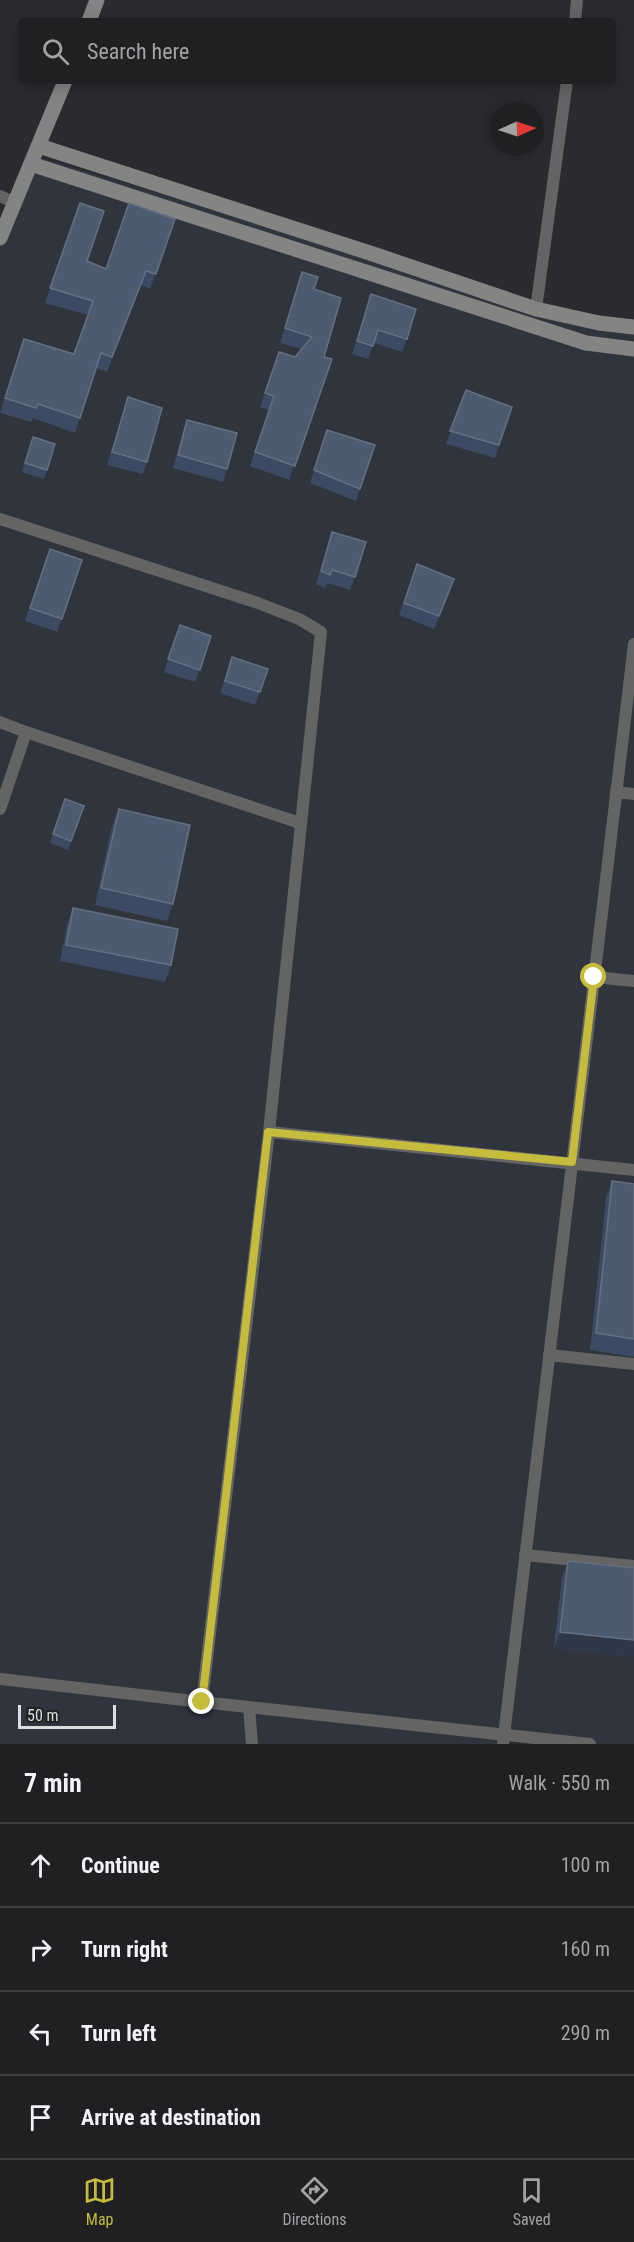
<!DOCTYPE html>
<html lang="en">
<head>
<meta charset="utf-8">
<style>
  :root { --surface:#202022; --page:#2d2d2f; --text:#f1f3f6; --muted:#a2a3a5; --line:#3d3e40; --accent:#c5bc3d }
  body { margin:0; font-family:"Roboto Condensed",sans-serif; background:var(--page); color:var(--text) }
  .compass { position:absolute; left:490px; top:102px; width:54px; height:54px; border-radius:50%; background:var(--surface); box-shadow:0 3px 15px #0003; rotate:87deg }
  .scale { position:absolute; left:18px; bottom:15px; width:98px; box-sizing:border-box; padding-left:6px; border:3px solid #dcddde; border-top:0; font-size:16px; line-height:21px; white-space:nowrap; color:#dcddde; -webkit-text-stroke:4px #202224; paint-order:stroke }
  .stop { position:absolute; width:18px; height:18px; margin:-14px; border:4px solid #c5bc3d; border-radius:50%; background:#fff }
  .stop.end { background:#c5bc3d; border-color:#fff; box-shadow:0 2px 6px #0008 }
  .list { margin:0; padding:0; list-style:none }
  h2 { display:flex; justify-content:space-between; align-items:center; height:78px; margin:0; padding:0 24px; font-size:26px }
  h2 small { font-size:20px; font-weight:400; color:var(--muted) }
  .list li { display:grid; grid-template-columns:39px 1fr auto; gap:18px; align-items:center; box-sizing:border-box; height:84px; padding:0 24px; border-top:2px solid var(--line) }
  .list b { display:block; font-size:22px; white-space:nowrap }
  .list em { font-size:20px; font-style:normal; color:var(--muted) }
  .icon { flex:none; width:33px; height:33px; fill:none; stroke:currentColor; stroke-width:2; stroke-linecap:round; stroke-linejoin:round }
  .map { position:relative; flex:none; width:634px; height:1744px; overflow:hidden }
  .search { position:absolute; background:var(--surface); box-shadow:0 3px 15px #0003; left:18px; right:18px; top:18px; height:66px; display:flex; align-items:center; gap:15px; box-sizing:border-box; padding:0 21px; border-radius:6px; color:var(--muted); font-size:22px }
  .sheet { height:414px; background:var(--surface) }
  nav { display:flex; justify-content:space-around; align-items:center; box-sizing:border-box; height:84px; border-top:2px solid var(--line); background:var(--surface); font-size:16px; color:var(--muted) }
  nav a { display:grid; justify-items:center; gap:3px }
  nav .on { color:var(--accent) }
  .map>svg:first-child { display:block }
  .built { fill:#30343c }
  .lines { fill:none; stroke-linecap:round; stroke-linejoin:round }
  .street { stroke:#646463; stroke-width:12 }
  .secondary { stroke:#848482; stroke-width:15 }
  .wall { fill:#3c4b63 }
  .shaded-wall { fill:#2e3848 }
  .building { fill:#4d5b70; stroke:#646f82; stroke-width:1.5 }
  .route { stroke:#c5bc3d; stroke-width:8 }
</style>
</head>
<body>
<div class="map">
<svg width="634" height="1744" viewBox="0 0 634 1744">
  <rect width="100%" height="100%" fill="#2a2b2e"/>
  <path class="built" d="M35 156 551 311 634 325V1744H590L504 1734 502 1744H0V238Z"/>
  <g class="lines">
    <g class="street">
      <path d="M575 21 577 0"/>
      <path d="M0 196 15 203"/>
      <path d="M536 309 567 81"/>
      <path d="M0 519 258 603 299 619 321 632 269 1132 202 1702 590 1744"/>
      <path d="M0 722 26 732 0 809"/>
      <path d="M26 732 300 823"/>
      <path d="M616 792 634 794"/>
      <path d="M594 977 634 981"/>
      <path d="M269 1132 634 1170"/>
      <path d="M549 1355 634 1364"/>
      <path d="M525 1555 634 1566"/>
      <path d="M0 1679 202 1702"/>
      <path d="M249 1707 252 1744"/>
      <path d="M503 1744 634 644"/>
    </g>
    <g class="secondary">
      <path d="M89 21 97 0"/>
      <path d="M39 146 376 255 536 309 599 323 634 327"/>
      <path d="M31 164 586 343 634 349"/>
      <path d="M0 238 65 81"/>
    </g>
  </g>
  <g class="wall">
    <path d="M80 203 87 261 106 269 175 219 150 289 141 285 107 372 96 368 75 433 33 418 31 422 0 413 24 339 74 354 88 315 45 303Z"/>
    <path d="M302 272 314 289 324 357 332 359 289 480 250 466 269 410 260 407 279 352 295 357 301 349 280 343Z"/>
    <path d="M371 294 407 339 402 352 374 343 368 359 352 354Z"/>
    <path d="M466 390 499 445 495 458 446 444Z"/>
    <path d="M128 397 147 462 143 474 107 465Z"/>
    <path d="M187 420 227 469 223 482 173 468 183 432Z"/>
    <path d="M327 430 360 489 356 501 310 483Z"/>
    <path d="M55 444 44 479 22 472 30 446Z"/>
    <path d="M332 532 355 577 350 590 327 583 325 588 316 584Z"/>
    <path d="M50 549 82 560 57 632 25 621Z"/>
    <path d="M417 564 454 579 434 629 399 615Z"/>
    <path d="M180 625 211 636 195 682 164 672Z"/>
    <path d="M232 657 268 669 255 705 220 693Z"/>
    <path d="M65 799 71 841 68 850 50 843Z"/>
    <path d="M119 809 173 904 167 921 95 905 112 826Z"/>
    <path d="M73 908 171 965 165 982 60 961 67 925Z"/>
    <path d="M612 1181 634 1184V1357L590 1350 606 1198Z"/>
    <path d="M568 1561 629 1655V1657L554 1648 562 1577Z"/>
  </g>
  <path class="shaded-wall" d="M560 1632 634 1640V1655H629V1657L554 1648Z"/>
  <g class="building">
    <path d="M80 203 104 211 87 261 106 269 129 203 175 219 156 274 146 271 112 357 101 353 80 418 38 404 36 408 5 398 24 339 74 354 93 301 50 288Z"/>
    <path d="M302 272 318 277 314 289 341 298 324 357 332 359 295 466 255 452 274 396 265 393 279 352 295 357 312 337 285 328Z"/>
    <path d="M371 294 416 309 407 339 378 330 373 346 357 341Z"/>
    <path d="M466 390 512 407 499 445 450 431Z"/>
    <path d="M128 397 162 408 147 462 112 452Z"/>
    <path d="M187 420 237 433 227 469 178 455Z"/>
    <path d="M327 430 375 445 360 489 314 470Z"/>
    <path d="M33 437 55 444 47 470 25 463Z"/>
    <path d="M332 532 366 542 355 577 332 570 330 575 321 571Z"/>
    <path d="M50 549 82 560 62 619 30 608Z"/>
    <path d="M417 564 454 579 439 616 404 603Z"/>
    <path d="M180 625 211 636 200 670 168 659Z"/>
    <path d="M232 657 268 669 260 692 225 681Z"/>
    <path d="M65 799 84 806 71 841 53 834Z"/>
    <path d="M119 809 190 825 173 904 101 888Z"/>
    <path d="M73 908 178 929 171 965 66 945Z"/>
    <path d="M612 1181 634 1184V1339L596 1333Z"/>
    <path d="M568 1561 634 1568V1640L560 1632Z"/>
  </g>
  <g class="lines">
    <path class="route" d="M202 1702 268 1132 572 1162 594 977"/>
  </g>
</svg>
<svg class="compass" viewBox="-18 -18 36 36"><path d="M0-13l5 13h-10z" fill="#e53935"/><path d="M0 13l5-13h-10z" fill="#a2a3a5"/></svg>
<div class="scale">50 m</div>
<div class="stop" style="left:594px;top:977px"></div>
<div class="stop end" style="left:202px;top:1702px"></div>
<div class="search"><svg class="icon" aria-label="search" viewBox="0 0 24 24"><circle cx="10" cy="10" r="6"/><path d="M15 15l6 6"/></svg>Search here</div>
</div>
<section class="sheet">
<h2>7 min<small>Walk · 550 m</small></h2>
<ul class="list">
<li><svg class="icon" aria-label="ahead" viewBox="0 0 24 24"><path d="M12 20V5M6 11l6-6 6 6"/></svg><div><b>Continue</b></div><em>100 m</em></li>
<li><svg class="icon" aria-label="right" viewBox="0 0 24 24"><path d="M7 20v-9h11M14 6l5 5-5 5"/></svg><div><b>Turn right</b></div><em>160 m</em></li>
<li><svg class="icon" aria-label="left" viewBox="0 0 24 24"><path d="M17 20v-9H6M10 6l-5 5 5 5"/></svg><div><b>Turn left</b></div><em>290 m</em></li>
<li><svg class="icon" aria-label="arrive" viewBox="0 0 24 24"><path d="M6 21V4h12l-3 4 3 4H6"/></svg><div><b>Arrive at destination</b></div></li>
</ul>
</section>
<nav>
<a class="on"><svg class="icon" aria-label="map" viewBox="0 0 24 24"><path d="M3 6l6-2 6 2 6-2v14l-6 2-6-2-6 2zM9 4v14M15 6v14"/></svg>Map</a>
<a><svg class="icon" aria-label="directions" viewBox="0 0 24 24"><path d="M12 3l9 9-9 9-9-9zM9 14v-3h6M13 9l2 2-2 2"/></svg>Directions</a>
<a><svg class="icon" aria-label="saved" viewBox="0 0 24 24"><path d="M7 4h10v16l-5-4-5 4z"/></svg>Saved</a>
</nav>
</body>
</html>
